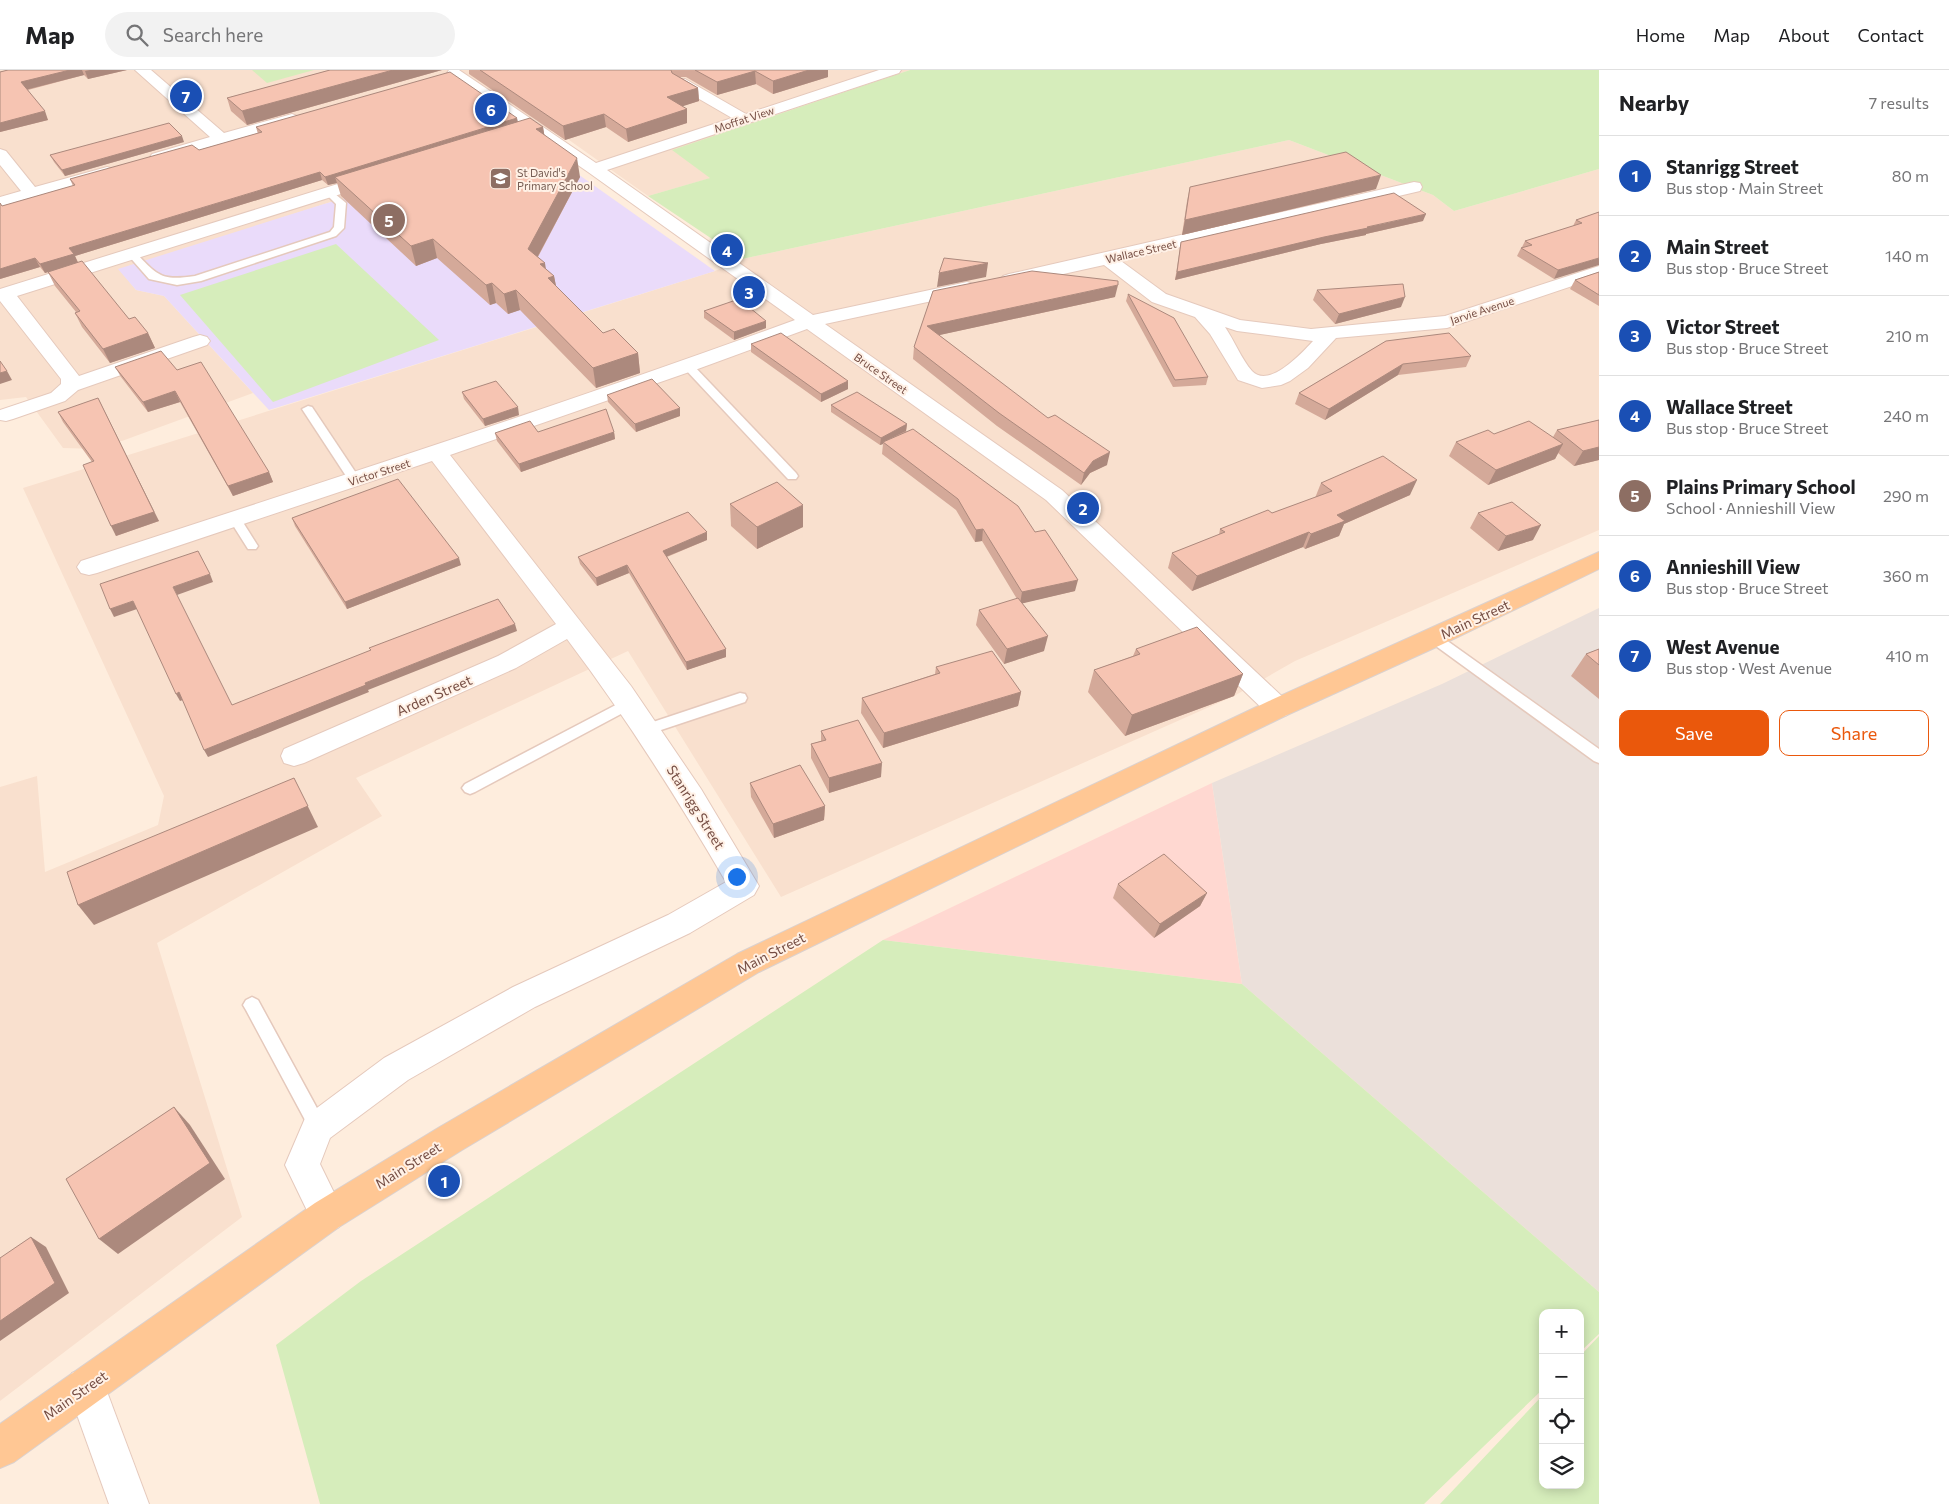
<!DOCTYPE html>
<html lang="en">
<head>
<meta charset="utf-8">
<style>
  :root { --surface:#fff; --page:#f2f2f2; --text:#202124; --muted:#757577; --line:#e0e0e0; --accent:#ea580c }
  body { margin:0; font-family:Commissioner,sans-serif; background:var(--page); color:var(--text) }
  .controls { position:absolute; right:15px; bottom:15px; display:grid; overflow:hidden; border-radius:10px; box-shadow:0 2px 12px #0003 }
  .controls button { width:45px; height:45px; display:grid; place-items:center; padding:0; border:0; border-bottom:1px solid var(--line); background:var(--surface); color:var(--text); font:25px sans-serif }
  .you { position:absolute; left:736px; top:806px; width:18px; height:18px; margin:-12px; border:4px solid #fff; border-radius:50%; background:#1a73e8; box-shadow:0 0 0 8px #1a73e833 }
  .badge { display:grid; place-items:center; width:32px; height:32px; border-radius:50%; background:var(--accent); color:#fff; font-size:16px; font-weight:700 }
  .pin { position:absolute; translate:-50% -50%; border:2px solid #fff; box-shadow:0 1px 5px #0006 }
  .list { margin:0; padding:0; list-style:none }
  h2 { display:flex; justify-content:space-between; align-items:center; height:65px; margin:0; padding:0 20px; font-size:21px }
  h2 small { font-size:16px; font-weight:400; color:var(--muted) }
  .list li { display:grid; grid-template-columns:32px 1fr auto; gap:15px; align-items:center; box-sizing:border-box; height:80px; padding:0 20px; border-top:1px solid var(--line) }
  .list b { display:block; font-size:19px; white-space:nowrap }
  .list p { margin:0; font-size:16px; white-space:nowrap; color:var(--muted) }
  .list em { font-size:16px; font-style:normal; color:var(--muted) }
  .actions { display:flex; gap:10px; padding:15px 20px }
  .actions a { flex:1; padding:11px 0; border:1px solid var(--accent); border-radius:10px; text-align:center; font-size:18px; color:var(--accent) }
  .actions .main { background:var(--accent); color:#fff }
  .icon { flex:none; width:28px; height:28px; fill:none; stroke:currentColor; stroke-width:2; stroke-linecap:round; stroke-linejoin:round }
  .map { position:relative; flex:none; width:1599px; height:1434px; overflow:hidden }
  header { display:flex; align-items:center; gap:30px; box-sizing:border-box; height:70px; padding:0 25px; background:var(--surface); border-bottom:1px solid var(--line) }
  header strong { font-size:24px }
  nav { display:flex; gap:28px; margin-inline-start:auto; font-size:18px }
  .search { width:350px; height:45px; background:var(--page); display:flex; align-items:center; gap:12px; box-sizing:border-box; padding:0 18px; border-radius:28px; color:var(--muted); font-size:19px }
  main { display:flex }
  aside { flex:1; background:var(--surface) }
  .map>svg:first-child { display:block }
  .residential { fill:#f9e0ce }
  .commercial { fill:#ffd8d1 }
  .industrial { fill:#ebe0da }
  .education { fill:#eadbfa }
  .green { fill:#d6edbb }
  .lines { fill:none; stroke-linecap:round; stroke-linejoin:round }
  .lane-casing { stroke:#e5c9bc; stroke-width:3 }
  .street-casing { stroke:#e5c9bc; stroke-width:2 }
  .primary-casing { stroke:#dbd1ce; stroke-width:2 }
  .lane { fill:#fff; fill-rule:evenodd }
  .street { fill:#fff; fill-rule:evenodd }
  .primary { fill:#ffc794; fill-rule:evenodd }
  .wall { fill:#d4a999 }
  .shaded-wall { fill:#ac897d }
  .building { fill:#f6c4b2; stroke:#ac897d }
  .labels { text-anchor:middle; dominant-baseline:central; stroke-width:4; stroke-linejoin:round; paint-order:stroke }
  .far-street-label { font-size:11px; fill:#764e44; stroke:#fff1e6 }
  .far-education-label { font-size:11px; fill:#785e54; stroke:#fff1e6; text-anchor:start }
  .street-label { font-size:14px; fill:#764e44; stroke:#fff1e6 }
</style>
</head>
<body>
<header>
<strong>Map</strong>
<div class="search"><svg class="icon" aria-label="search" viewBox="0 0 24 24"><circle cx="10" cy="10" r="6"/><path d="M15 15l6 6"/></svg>Search here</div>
<nav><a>Home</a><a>Map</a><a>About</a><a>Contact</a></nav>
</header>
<main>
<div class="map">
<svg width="1599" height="1434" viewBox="0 0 1599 1434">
  <rect width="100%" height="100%" fill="#feeddd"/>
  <g class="residential">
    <path d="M0 0H910L673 80 711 108 648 126 555 60 120 200 136 220 164 226 253 323 100 379 63 378 26 327 0 330Z"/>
    <path d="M1289 70 1433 125 1454 141 1599 99V460L1295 591 1234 626 781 827 628 581 356 708 382 746 157 873 242 1147 0 1331V717L37 706 45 802 158 755 164 726 23 418 715 201 742 189Z"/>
  </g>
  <path class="commercial" d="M1212 713 1242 914 883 870Z"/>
  <path class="industrial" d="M1599 538V1222L1242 914 1212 713 1442 614Z"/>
  <path class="education" d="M524 78H541L715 201 269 340 164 226 136 220 118 199 324 134Z"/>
  <g class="green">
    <path d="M252 0H314L267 13Z"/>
    <path d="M910 0H1599V99L1454 141 1433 125 1289 70 742 189 648 126 710 108 672 80Z"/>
    <path d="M336 174 439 270 273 332 180 225Z"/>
    <path d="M883 870 1242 914 1599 1222V1264L1580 1282V1243H1543V1319L1424 1434H320L276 1275 361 1211Z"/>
    <path d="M1599 1266V1434H1440L1543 1325V1415H1580V1286Z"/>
  </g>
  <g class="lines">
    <defs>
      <g id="lane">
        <path d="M329 119 346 133 344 158 336 166 201 211 177 215 149 209 127 184 132 181 135 182C158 206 161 211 195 206L330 162 334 157 336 134 324 122Z"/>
        <path d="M688 293 692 294 796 403 798 406 796 409H788L684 298 683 296Z"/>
        <path d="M308 336 312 337 360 409 358 412 354 413 348 409 302 339Z"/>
        <path d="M235 445 239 446 256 473 258 476 256 479H248L229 449Z"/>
        <path d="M1434 563 1439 565 1599 679V693L1594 691 1429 571 1427 568 1429 565Z"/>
        <path d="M740 623 745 624 747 628 745 632 646 665 641 664 639 660 641 656Z"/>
        <path d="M629 628 634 629 636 633 634 637 475 722 470 724 465 722 462 718 465 714Z"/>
        <path d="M252 927 258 930 324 1051 327 1057 324 1063 318 1066 312 1063 246 940 243 935 246 930Z"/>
      </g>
      <g id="street">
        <path d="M135 0H151L224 63 292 44 297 46 300 49 297 52 164 90H152L150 87 152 84 210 67Z"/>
        <path d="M449 0H459L596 93 732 48 675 15 673 12 675 9H685L746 44 879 0H901L899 3 607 100 813 245 967 212 974 214 976 218 974 222 825 254 1062 420 1287 631 1291 638 1287 645 1278 648 1269 645 1046 430 807 259 695 300 450 385 631 616 701 719 759 816 754 825 690 863 535 937 408 1010 330 1068 320 1094 345 1145 339 1157 327 1163 315 1157 285 1095 306 1046 384 988 513 917 668 845 726 812C677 728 626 647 567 569L516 598 304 693 294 696 284 693 281 686 284 679 498 586 556 554 432 391 97 503 89 505 81 503 77 497 81 491C320 413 559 336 795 250L588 102 449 6 447 3Z"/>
        <path d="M0 79 6 81 35 117 107 97 113 99 115 102 113 105 0 137V127L21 121 0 95Z"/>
        <path d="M373 103 379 104 381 108 379 112 17 226 79 306 193 267 200 265 207 267 210 271 207 275 78 320 65 331 13 349 6 351 0 350V340L51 323 61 314V309L0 231V219Z"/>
        <path d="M1414 112 1420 113 1422 117 1420 121 1121 191 1166 224 1240 250 1311 259 1445 246 1599 196V207L1447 258 1336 268 1308 298 1290 311 1281 315 1262 318 1238 310 1210 264 1195 247 1152 232 1104 195 1009 216 1003 214 1000 210 1003 206 1009 204ZM1225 257 1237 261 1313 271C1302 283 1269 319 1252 301 1242 290 1234 270 1225 257Z"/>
        <path d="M86 1298 100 1303 149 1434H109L67 1317 72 1303Z"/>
      </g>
      <path id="primary" d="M1599 482V499L1443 574 1287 645 759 902 462 1080 339 1157 14 1392 0 1398V1354L315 1133 438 1058 737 884 1269 631Z"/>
    </defs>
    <use href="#lane" class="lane-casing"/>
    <use href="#street" class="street-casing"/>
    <use href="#primary" class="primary-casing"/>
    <use href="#lane" class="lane"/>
    <use href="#street" class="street"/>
    <use href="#primary" class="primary"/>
  </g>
  <g class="wall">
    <path d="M8 0H127L88 9 84 5 28 20 48 50 0 62V2Z"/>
    <path d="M330 0H442L247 55 231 41 227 28Z"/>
    <path d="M469 0H828V7L773 24 756 14 717 25 686 7H680L698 18 699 31 682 36 687 39V53L628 72 606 57 565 70 469 4Z"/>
    <path d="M518 51 543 57 544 64 580 107 538 187 546 199 554 206 556 216 603 263 638 283 640 303 596 318 520 240 508 244 496 233 490 235 437 188 416 196 341 126 337 113 328 115 322 110 75 186 78 192 129 249 148 263 155 278 110 293 82 257 75 243 76 242 55 216 48 202 45 203 40 197 0 209V133L2 136 73 116 70 109 199 80 258 64 256 57Z"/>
    <path d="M184 72 65 106 54 92 50 85Z"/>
    <path d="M1190 117 1376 119 1182 165 1187 131Z"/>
    <path d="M1599 142 1554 209 1517 186 1521 178 1522 177 1525 171 1573 156 1576 150Z"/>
    <path d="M1423 151 1366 164V165L1321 174 1175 210 1181 172Z"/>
    <path d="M1599 202V236L1570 219 1575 210Z"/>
    <path d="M1317 220 1401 237 1335 254 1313 230Z"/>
    <path d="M933 221 1115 227 939 265 1107 395 1090 403 1081 415 997 356 913 289 914 277Z"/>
    <path d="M1128 224 1208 307 1206 315 1173 317 1126 231Z"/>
    <path d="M704 241 766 251V258L734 270 704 248Z"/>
    <path d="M1386 271 1471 286 1466 297 1398 305 1325 350 1295 334 1299 323Z"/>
    <path d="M751 274 848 311V319L821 332 751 282Z"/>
    <path d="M115 297 177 300 269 402 273 412 233 426 180 332 148 342 121 307Z"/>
    <path d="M462 322 519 345 485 356 464 329Z"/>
    <path d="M607 325 680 346 636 362 608 332Z"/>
    <path d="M831 335 907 354 906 361 1035 462 1075 521 1022 533 1044 581 1004 594 976 555 979 540 1017 529 982 471 975 472 956 440 882 384 883 374 880 375 831 342Z"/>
    <path d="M58 342 159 451 116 466 92 392 63 352Z"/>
    <path d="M1599 350V390L1574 396 1558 383 1555 389 1488 415 1449 386 1456 372 1494 364 1553 367 1557 360Z"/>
    <path d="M538 362H614L615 369 521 402 497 371 495 363Z"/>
    <path d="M1321 413 1410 425 1344 454 1339 466 1305 479 1303 477 1192 521 1168 498 1172 483 1219 465 1220 459 1272 443 1315 428Z"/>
    <path d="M730 434 803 457 757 479 731 456Z"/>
    <path d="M1478 443 1533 470 1498 481 1470 458Z"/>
    <path d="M292 448 461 495 347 539 295 456Z"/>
    <path d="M707 470 667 487 726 587 687 600 629 503 597 516 580 494 578 487Z"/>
    <path d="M1136 579 1243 604 1234 626 1125 666 1088 622 1094 600 1133 586Z"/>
    <path d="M1599 579V629L1571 606 1586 584Z"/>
    <path d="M936 597 1021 622 1018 636 883 678 861 643 862 628 935 604Z"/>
    <path d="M821 661 881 707 829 723 811 688V674L821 671Z"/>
    <path d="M750 713 825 736 824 750 774 768 751 727Z"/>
    <path d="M1118 814 1207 823 1200 836 1154 868 1113 828Z"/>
  </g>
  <g class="shaded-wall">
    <path d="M70 0H82L84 5 25 20 21 12Z"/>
    <path d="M90 0H127L88 9 85 1Z"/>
    <path d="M393 0H442L247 55 242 41Z"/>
    <path d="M809 0H828V7L773 24V11Z"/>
    <path d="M755 1 756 14 717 25V12Z"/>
    <path d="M698 18 699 31 668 41 667 27Z"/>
    <path d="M687 39V53L628 72 626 59Z"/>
    <path d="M45 41 48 50 0 62V53Z"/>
    <path d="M604 44 606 57 565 70 563 56Z"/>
    <path d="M517 48 519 56 335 107 337 113 328 115 325 107Z"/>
    <path d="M543 57 546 75 536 59Z"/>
    <path d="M182 66 184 72 65 106 62 100Z"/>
    <path d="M577 88 580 107 531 199 528 179Z"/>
    <path d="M320 102 322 110 75 186 78 193 45 203 40 194 69 178Z"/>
    <path d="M1381 105 1376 119 1182 165 1185 150Z"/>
    <path d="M1426 144 1423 151 1366 164V165L1321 174 1175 210 1177 202 1324 167Z"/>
    <path d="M433 169 437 188 416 196 411 176Z"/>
    <path d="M35 188 40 197 0 209V199Z"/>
    <path d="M1599 188V195L1554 209 1558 200Z"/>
    <path d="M545 193 548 213 540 194Z"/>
    <path d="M988 193 986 207 937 217 939 203Z"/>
    <path d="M554 206 558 226 548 208Z"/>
    <path d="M492 213 496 233 490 235 486 215Z"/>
    <path d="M1118 215 1115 227 926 268 927 256Z"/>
    <path d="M516 220 520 240 508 244 504 224Z"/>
    <path d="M1405 227 1401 237 1335 254 1339 244Z"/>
    <path d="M766 251V258L734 270V262Z"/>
    <path d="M148 263 155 278 110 293 103 279Z"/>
    <path d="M638 283 640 303 596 318 593 298Z"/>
    <path d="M1403 294 1398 305 1325 350 1329 339Z"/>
    <path d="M7 301 12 310 0 314V303Z"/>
    <path d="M848 311V319L821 332V324Z"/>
    <path d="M175 321 180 332 148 342 143 332Z"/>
    <path d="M98 328 159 451 116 466 111 456Z"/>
    <path d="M518 337 519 345 485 356 483 349Z"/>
    <path d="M680 338V346L636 362 635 354Z"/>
    <path d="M907 354 906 361 883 372V374L880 375 881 368Z"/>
    <path d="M614 362 615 369 521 402 519 394Z"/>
    <path d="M1563 374 1555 389 1488 415 1496 400Z"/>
    <path d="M1599 377V390L1574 396 1583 381Z"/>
    <path d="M1110 382 1107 395 1090 403 1081 415 1084 403 1093 391Z"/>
    <path d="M269 402 273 412 233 426 228 416Z"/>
    <path d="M1417 410 1410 425 1344 454 1339 466 1305 479 1311 464 1337 445Z"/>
    <path d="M803 435V457L757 479V457Z"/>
    <path d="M1541 455 1533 470 1498 481 1506 466Z"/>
    <path d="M983 459 982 471 975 472 976 460Z"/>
    <path d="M707 462V470L663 488V481Z"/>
    <path d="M1309 462 1303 477 1192 521 1197 506Z"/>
    <path d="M459 488 461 495 347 539 345 532Z"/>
    <path d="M627 495 629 503 597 516 596 508Z"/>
    <path d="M210 504 213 512 177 525 173 517Z"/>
    <path d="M1078 510 1075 521 1020 534 1022 522Z"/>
    <path d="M133 531 137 539 114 547 110 539Z"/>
    <path d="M515 554 517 561 368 620 369 622 208 687 204 680 365 613Z"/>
    <path d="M1048 566 1044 581 1004 594 1007 579Z"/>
    <path d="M726 579V587L687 600 686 592Z"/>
    <path d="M1243 604 1234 626 1125 666 1132 645Z"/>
    <path d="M179 622 183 630 180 631 176 624Z"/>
    <path d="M1021 622 1018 636 883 678 884 663Z"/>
    <path d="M882 693 881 707 829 723V708Z"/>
    <path d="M294 708 318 757 94 855 78 835Z"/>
    <path d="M825 736 824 750 774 768 773 754Z"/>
    <path d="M1207 823 1200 836 1154 868 1160 854Z"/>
    <path d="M174 1037 190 1055 225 1109 118 1184 99 1169Z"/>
    <path d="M31 1167 46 1177 69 1223 0 1271V1251Z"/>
  </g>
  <g class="building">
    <path d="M8 0H70L21 12 45 41 0 53V2Z"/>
    <path d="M330 0H393L242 41 227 28Z"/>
    <path d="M480 0H671L672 3 698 18 667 27 687 39 626 59 604 44 563 56Z"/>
    <path d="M695 0H809L773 11 755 1 717 12Z"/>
    <path d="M450 2 517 48 325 107 320 102 69 178 74 184 40 194 35 188 0 199V133L2 136 75 115 70 109 192 75 199 80 262 62 256 57Z"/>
    <path d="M530 48 543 57 536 59 577 88 528 179 545 193 540 194 554 206 548 208 603 263 614 259 638 283 593 298 516 220 504 224 492 213 486 215 433 169 411 176 335 107Z"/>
    <path d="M169 53 182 66 62 100 50 85Z"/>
    <path d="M1346 82 1381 105 1185 150 1190 117Z"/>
    <path d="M1394 123 1426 144 1367 157 1368 158 1324 167 1177 202 1181 172Z"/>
    <path d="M1599 142V188L1558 200 1521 178 1532 175 1525 171 1582 153 1576 150Z"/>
    <path d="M944 188 988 193 939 203Z"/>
    <path d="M82 191 129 249 135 247 148 263 103 279 75 243 80 241 48 202Z"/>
    <path d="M1032 201 1118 211V215L927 256 1048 348 1055 345 1110 382 1093 391 1084 403 999 343 914 277 933 221Z"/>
    <path d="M1599 202V225L1575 210Z"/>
    <path d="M1403 214 1405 227 1339 244 1317 220Z"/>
    <path d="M1128 224 1174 248 1208 307 1175 310Z"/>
    <path d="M739 229 766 251 734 262 704 241Z"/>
    <path d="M781 263 848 311 821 324 751 274Z"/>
    <path d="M1449 263 1471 286 1403 294 1329 339 1299 323 1386 271Z"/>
    <path d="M161 281 177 300 201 292 269 402 228 416 175 321 143 332 115 297Z"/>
    <path d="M0 291 7 301 0 303Z"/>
    <path d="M652 309 680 338 635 354 607 325Z"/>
    <path d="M496 311 518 337 483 349 462 322Z"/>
    <path d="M857 322 907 354 881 368 831 335Z"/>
    <path d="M98 328 154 442 111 456 83 395 94 391 58 342Z"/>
    <path d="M606 339 614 362 519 394 495 363 530 351 538 362Z"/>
    <path d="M1599 350V377L1583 381 1557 360Z"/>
    <path d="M1529 351 1563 374 1496 400 1456 372 1488 360 1494 364Z"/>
    <path d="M913 359 1018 436 1035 462 1045 460 1078 510 1022 522 983 459 976 460 958 429 883 372Z"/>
    <path d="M1383 386 1417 410 1337 445 1345 451 1311 464 1309 462 1197 506 1172 483 1225 462 1220 459 1268 440 1272 443 1332 421 1321 413Z"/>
    <path d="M398 409 459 488 345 532 292 448Z"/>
    <path d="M777 412 803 435 757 457 730 434Z"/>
    <path d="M1512 432 1541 455 1506 466 1478 443Z"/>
    <path d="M688 442 707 462 663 481 726 579 686 592 627 495 596 508 578 487Z"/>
    <path d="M198 481 210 504 173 517 232 635 371 580 369 578 498 529 515 554 365 613 366 615 204 680 179 622 176 624 133 531 110 539 100 514Z"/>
    <path d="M1018 528 1048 566 1007 579 979 540Z"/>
    <path d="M1197 557 1243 604 1132 645 1094 600 1140 584 1136 579Z"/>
    <path d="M1599 579V595L1586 584Z"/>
    <path d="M992 581 1021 622 884 663 862 628 940 603 936 597Z"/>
    <path d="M858 650 882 693 829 708 811 674 826 670 821 661Z"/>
    <path d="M800 695 825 736 773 754 750 713Z"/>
    <path d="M294 708 308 736 78 835 67 802Z"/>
    <path d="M1164 784 1207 823 1160 854 1118 814Z"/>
    <path d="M174 1037 210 1093 99 1169 66 1109Z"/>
    <path d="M31 1167 55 1213 0 1251V1188Z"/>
  </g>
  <defs>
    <symbol id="school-square" viewBox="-11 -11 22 22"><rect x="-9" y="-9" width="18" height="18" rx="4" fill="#8d6e63" stroke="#fff1e6"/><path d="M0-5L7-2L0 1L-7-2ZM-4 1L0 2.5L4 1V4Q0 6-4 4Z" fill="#fff"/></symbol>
  </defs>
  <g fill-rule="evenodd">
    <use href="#school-square" x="488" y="96" width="25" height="25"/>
  </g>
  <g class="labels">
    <g class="far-street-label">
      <text transform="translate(744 49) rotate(-18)">Moffat View</text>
      <text transform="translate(1141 181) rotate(-13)">Wallace Street</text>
      <text transform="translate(1482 240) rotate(-18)">Jarvie Avenue</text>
      <text transform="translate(881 303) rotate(35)">Bruce Street</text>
      <text transform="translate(379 402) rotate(-18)">Victor Street</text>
    </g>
    <g class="far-education-label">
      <text x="517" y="102">St David's<tspan x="517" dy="13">Primary School</tspan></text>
    </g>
    <g class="street-label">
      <text transform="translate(1475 549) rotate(-25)">Main Street</text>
      <text transform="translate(434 625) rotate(-24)">Arden Street</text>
      <text transform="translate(696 737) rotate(58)">Stanrigg Street</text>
      <text transform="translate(771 883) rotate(-27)">Main Street</text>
      <text transform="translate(408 1095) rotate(-32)">Main Street</text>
      <text transform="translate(75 1325) rotate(-35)">Main Street</text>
    </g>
  </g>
</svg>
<div class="controls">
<button>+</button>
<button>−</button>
<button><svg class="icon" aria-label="locate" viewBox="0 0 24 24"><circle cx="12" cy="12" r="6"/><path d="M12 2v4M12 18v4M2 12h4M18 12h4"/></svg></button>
<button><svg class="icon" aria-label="layers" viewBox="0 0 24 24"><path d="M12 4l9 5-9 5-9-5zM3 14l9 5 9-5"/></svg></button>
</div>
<div class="you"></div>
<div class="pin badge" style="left:444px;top:1111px;background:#1a4fb4">1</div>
<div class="pin badge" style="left:1083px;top:438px;background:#1a4fb4">2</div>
<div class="pin badge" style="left:749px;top:222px;background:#1a4fb4">3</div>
<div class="pin badge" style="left:727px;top:180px;background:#1a4fb4">4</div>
<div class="pin badge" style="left:389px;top:150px;background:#8d6e63">5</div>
<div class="pin badge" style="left:491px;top:39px;background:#1a4fb4">6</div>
<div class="pin badge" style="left:186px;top:26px;background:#1a4fb4">7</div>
</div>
<aside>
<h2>Nearby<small>7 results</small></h2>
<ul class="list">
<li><span class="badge" style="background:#1a4fb4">1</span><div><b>Stanrigg Street</b><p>Bus stop · Main Street</p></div><em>80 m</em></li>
<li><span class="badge" style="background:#1a4fb4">2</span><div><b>Main Street</b><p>Bus stop · Bruce Street</p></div><em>140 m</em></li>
<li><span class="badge" style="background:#1a4fb4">3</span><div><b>Victor Street</b><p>Bus stop · Bruce Street</p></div><em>210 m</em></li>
<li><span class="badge" style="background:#1a4fb4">4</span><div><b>Wallace Street</b><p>Bus stop · Bruce Street</p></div><em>240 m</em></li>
<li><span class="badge" style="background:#8d6e63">5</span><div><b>Plains Primary School</b><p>School · Annieshill View</p></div><em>290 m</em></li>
<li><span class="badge" style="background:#1a4fb4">6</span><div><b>Annieshill View</b><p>Bus stop · Bruce Street</p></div><em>360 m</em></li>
<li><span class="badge" style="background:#1a4fb4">7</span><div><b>West Avenue</b><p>Bus stop · West Avenue</p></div><em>410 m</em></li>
</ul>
<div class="actions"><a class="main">Save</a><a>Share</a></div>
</aside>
</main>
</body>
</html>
